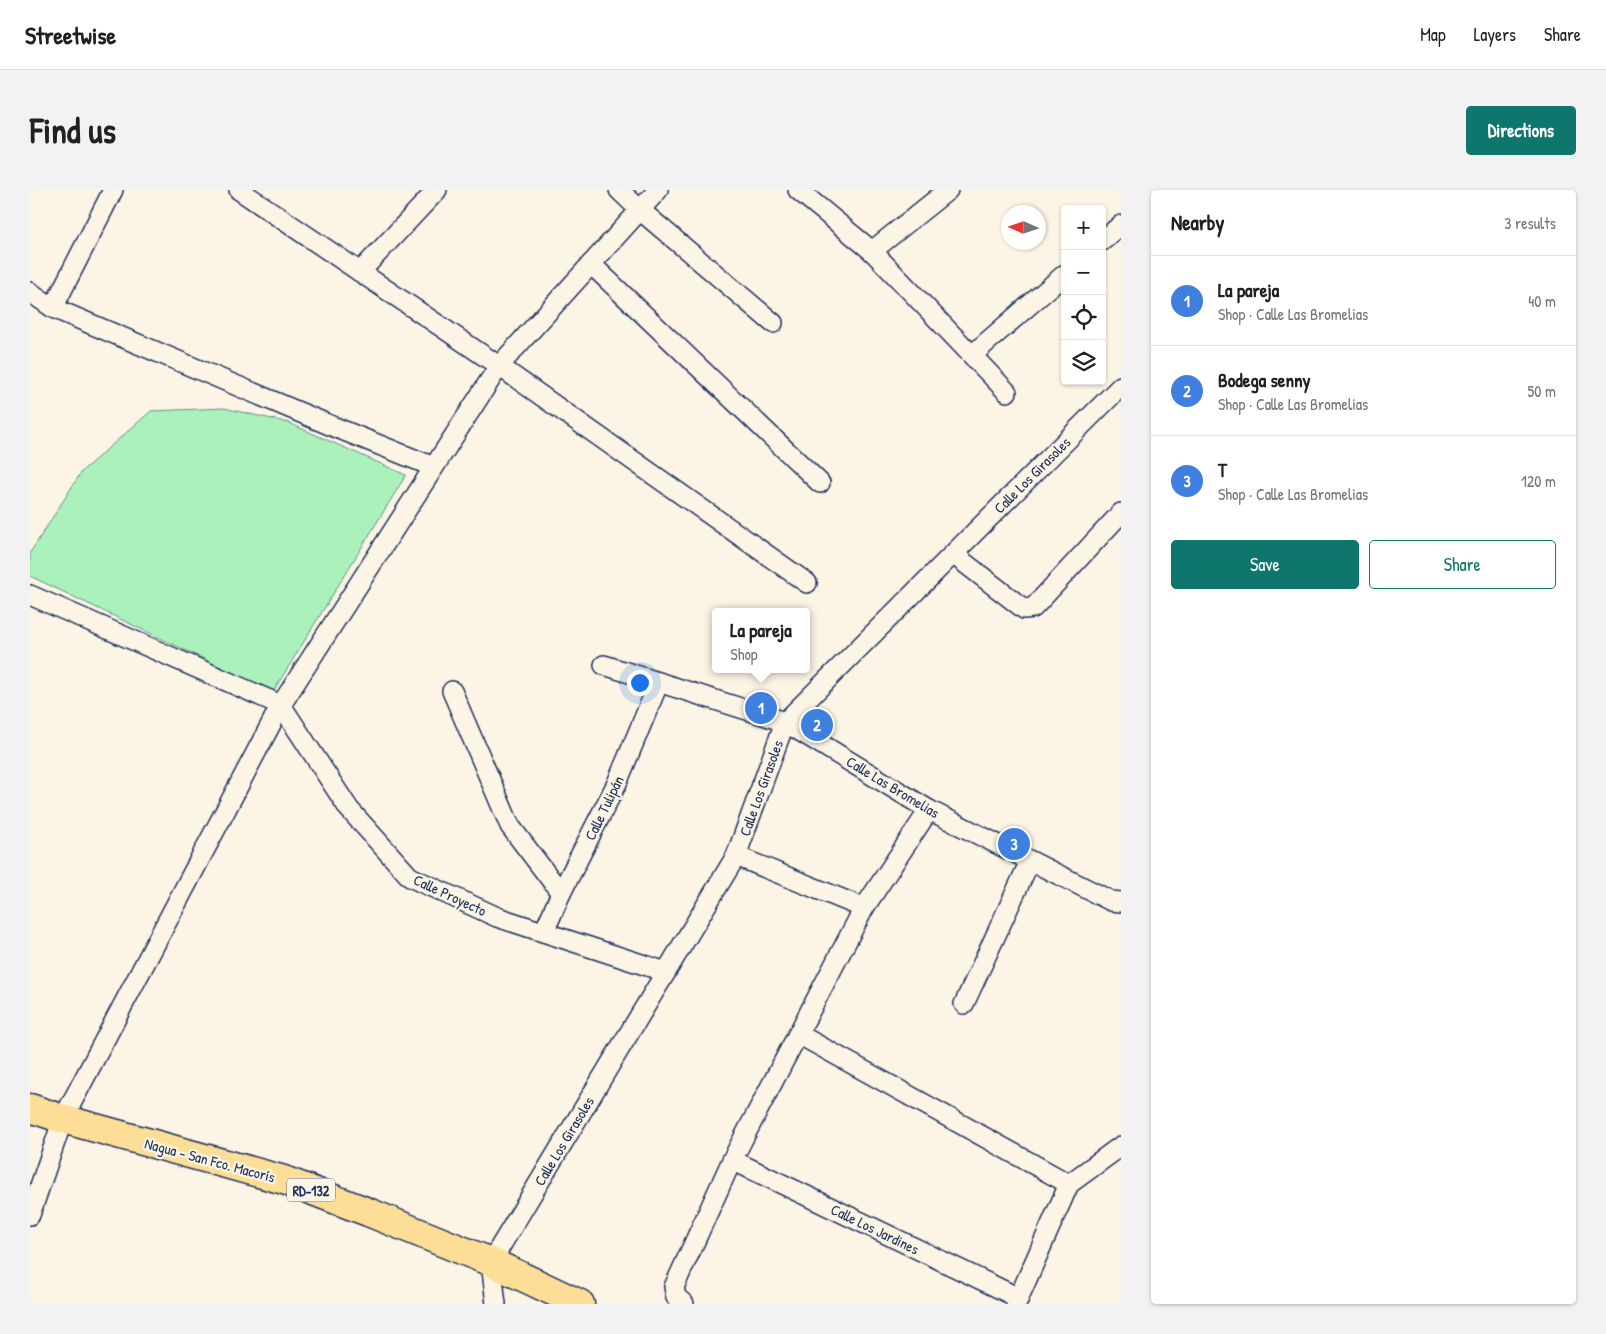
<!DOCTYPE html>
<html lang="en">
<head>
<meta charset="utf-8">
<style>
  :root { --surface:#fff; --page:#f2f2f2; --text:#202124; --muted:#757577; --line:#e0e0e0; --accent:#0f766e }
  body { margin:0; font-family:"Patrick Hand",sans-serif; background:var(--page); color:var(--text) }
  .controls { position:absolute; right:15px; top:15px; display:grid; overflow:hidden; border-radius:5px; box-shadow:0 1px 4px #0004 }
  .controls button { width:45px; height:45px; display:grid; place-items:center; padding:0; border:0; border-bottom:1px solid var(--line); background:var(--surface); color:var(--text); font:25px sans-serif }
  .compass { position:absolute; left:971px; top:15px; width:45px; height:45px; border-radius:50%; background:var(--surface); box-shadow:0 1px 4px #0004; rotate:273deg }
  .you { position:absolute; left:609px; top:492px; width:18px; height:18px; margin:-12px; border:4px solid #fff; border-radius:50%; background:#1a73e8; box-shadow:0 0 0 8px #1a73e833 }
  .badge { display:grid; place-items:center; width:32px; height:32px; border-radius:50%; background:var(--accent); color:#fff; font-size:16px; font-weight:700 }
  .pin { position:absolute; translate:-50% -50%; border:2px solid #fff; box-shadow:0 1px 5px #0006 }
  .popup { position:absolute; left:682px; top:418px; width:98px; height:65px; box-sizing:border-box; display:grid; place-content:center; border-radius:5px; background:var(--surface); filter:drop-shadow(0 1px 4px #0005); font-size:16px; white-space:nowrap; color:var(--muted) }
  .popup b { font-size:19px; color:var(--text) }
  .popup::after { content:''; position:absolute; left:50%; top:100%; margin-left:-10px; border:10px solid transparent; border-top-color:var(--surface) }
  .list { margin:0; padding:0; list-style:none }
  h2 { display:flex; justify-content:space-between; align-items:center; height:65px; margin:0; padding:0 20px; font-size:21px }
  h2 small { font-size:16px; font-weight:400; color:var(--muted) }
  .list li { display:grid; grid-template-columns:32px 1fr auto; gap:15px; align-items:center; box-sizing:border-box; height:90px; padding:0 20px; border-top:1px solid var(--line) }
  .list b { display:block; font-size:19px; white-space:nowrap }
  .list p { margin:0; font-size:16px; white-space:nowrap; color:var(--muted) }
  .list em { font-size:16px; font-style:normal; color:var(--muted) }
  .actions { display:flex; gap:10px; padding:15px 20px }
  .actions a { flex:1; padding:11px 0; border:1px solid var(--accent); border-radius:5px; text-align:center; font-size:18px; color:var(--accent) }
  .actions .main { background:var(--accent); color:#fff }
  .icon { flex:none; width:28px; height:28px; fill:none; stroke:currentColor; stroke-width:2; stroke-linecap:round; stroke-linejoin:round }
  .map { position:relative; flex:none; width:1091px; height:1114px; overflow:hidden; border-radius:5px }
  header { display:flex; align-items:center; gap:30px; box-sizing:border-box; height:70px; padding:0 25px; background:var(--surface); border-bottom:1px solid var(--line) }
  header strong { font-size:24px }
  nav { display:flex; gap:28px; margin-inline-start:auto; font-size:18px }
  .intro { display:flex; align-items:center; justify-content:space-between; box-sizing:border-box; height:120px; padding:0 30px }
  h1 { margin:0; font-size:35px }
  .button { padding:12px 22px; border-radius:5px; background:var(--accent); color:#fff; font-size:18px; font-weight:700 }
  main { display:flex; gap:30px; padding:0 30px }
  aside { flex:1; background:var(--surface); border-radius:5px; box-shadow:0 1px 4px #0004 }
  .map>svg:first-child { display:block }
  .green { fill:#abf1bc; stroke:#63908d }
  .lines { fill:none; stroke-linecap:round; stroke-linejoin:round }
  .minor-casing { stroke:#1b2f5e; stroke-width:22 }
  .primary-casing { stroke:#1b2f5e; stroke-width:31 }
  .minor { stroke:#fcf5e5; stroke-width:19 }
  .primary { stroke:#fdde96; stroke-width:28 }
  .labels { text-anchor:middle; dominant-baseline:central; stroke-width:4.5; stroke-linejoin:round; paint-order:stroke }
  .shield { fill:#fcf5e5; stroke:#5e6a86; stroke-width:1 }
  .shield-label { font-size:14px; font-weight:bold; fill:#1b2f5e }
  .street-label { font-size:15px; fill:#1b2f5e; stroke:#fcf5e5 }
</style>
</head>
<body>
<header>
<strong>Streetwise</strong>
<nav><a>Map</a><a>Layers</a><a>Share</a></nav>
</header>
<div class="intro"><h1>Find us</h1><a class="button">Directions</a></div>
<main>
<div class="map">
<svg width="1091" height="1114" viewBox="0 0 1091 1114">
  <rect width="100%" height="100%" fill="#fcf5e5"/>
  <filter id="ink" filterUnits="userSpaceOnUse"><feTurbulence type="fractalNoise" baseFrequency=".02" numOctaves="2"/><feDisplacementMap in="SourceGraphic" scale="10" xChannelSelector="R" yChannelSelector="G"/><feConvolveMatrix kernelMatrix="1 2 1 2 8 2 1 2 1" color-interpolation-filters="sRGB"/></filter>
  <g filter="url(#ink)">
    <path class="green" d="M194 218 259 233 376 285 243 502 0 386V363L52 281 121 221Z"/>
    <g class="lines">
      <defs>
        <g id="minor">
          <path d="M83 0 23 118 302 236 404 277"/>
          <path d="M209 0 469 176 777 393"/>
          <path d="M589 0 610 20 743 133"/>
          <path d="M768 0 842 61 977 202"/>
          <path d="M1072 51 1091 35"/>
          <path d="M842 61 918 0"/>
          <path d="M561 74 790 293"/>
          <path d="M330 82 407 0"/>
          <path d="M0 102 23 118"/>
          <path d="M942 165 1035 84"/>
          <path d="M923 364 994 419 1003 418 1091 323"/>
          <path d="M0 405 251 515 319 619 380 687 467 727 636 782"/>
          <path d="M574 475 755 532 899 620 1081 711 1091 712"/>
          <path d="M422 501 480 636 531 703"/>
          <path d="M706 666 834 718"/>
          <path d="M514 742 531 703 587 593 629 492"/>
          <path d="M934 814 1000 671"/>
          <path d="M768 844 1039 994"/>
          <path d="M702 970 989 1108"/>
          <path d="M0 1025 33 929 251 515 469 176 628 0"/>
          <path d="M466 1114 461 1072 706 666 755 532 1091 196"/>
          <path d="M654 1114 646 1107 644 1097 702 970 834 718 899 620"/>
          <path d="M986 1114 1039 994 1091 956"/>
        </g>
        <path id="primary" d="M0 918 33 929 254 990 338 1022 461 1072 550 1114"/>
      </defs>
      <use href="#minor" class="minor-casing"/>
      <use href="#primary" class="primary-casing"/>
      <use href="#minor" class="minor"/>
      <use href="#primary" class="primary"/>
    </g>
  </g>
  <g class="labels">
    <rect class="shield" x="257" y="988.5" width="48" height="23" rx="4"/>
    <g class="shield-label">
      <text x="281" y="1000">RD-132</text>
    </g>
    <g class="street-label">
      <text transform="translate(1002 285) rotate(-45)">Calle Los Girasoles</text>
      <text transform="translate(863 597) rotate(31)">Calle Las Bromelias</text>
      <text transform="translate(731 598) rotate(-70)">Calle Los Girasoles</text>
      <text transform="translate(574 618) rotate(-64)">Calle Tulipán</text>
      <text transform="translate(420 705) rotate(25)">Calle Proyecto</text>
      <text transform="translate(534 951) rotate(-59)">Calle Los Girasoles</text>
      <text transform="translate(180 970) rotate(15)">Nagua - San Fco. Macorís</text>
      <text transform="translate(845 1039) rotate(26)">Calle Los Jardines</text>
    </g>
  </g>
</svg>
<div class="controls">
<button>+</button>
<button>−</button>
<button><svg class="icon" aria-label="locate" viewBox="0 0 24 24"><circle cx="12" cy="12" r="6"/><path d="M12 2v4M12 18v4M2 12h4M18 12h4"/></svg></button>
<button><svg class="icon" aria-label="layers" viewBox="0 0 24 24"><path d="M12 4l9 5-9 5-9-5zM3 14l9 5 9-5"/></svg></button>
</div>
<svg class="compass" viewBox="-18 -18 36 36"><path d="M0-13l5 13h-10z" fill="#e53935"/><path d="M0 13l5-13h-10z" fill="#757577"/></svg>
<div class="you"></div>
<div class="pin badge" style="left:731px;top:518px;background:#3f7fe0">1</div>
<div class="popup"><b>La pareja</b>Shop</div>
<div class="pin badge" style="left:787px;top:535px;background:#3f7fe0">2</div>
<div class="pin badge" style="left:984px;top:654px;background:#3f7fe0">3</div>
</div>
<aside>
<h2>Nearby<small>3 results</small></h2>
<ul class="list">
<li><span class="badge" style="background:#3f7fe0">1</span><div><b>La pareja</b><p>Shop · Calle Las Bromelias</p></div><em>40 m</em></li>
<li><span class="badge" style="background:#3f7fe0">2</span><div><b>Bodega senny</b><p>Shop · Calle Las Bromelias</p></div><em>50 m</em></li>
<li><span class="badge" style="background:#3f7fe0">3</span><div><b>T</b><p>Shop · Calle Las Bromelias</p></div><em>120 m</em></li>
</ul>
<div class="actions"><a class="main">Save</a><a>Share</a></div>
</aside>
</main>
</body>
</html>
